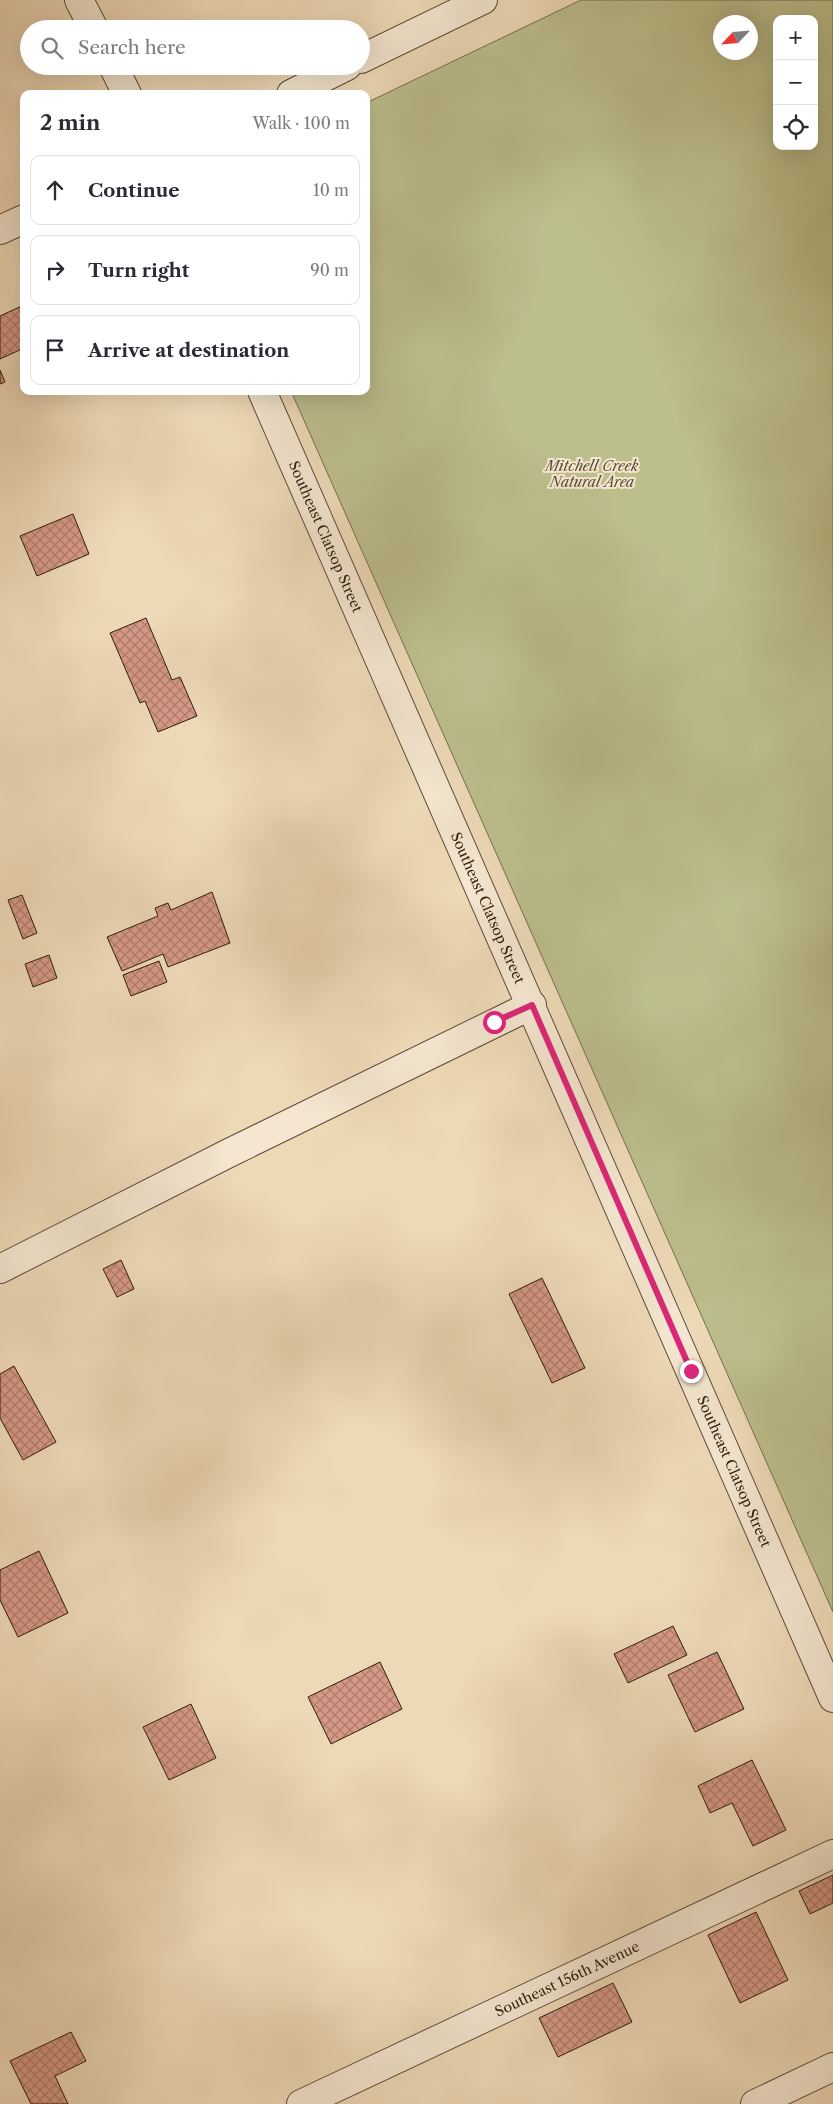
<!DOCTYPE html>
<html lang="en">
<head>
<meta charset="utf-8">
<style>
  :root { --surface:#fff; --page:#f7f7f7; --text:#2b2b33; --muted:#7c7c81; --line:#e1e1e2 }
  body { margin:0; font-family:"Libre Caslon Text",serif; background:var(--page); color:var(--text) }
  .controls { position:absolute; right:15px; top:15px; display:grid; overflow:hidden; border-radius:10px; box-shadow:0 5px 20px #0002 }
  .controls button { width:45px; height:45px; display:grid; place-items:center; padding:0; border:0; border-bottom:1px solid var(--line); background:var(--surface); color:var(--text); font:25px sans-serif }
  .compass { position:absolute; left:713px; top:15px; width:45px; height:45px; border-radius:50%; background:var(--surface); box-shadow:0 5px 20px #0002; rotate:244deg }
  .stop { position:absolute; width:15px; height:15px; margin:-11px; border:4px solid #db2777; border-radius:50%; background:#fff }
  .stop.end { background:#db2777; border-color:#fff; box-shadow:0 1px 5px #0008 }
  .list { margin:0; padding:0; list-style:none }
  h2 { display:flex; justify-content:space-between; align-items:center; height:65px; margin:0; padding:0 20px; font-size:21px }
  h2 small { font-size:16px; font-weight:400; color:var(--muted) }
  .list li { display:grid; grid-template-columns:32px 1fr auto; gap:15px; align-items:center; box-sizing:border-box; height:70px; margin:0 10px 10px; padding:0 10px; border:1px solid var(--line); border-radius:10px }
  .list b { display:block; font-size:19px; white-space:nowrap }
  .list em { font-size:16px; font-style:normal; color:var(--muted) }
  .icon { flex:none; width:28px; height:28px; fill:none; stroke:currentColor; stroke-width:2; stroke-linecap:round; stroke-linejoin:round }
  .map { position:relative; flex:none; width:833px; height:2104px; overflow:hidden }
  .search { position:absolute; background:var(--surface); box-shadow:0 5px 20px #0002; left:20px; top:20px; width:350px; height:55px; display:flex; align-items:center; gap:12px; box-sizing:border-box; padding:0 18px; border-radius:28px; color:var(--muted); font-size:19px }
  .panel { position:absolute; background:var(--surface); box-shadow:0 5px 20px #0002; left:20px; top:90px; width:350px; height:305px; border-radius:10px }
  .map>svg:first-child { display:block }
  .park { fill:#bcbe8c; stroke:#756e4e; fill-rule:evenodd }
  .building { fill:url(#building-cross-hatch); stroke:#2e1d0f }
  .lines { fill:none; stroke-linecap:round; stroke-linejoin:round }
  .minor-casing { stroke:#5e4c39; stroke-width:30 }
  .minor { stroke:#f4e6d0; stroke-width:28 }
  .route { stroke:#db2777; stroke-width:6 }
  .labels { text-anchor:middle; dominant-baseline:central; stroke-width:4; stroke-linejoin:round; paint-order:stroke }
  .park-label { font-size:14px; font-style:italic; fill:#594d34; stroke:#f4e6d0 }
  .street-label { font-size:14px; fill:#2e1d0f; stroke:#f4e6d0 }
</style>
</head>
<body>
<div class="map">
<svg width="833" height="2104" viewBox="0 0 833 2104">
  <defs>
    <pattern id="building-cross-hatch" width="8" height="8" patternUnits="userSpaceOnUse" patternTransform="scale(1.25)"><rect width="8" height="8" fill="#d69986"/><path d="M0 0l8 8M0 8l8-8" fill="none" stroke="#ae7c6c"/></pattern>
  </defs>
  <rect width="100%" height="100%" fill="#eed9b7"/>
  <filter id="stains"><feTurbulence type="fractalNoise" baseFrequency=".004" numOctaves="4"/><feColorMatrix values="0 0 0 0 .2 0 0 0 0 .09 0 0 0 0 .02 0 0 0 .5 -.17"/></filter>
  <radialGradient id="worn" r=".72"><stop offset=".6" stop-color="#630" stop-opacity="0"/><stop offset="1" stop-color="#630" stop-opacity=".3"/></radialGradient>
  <path class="park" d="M581 0H833V1612L291 391H366V103ZM777 19H814V146H777ZM720 22H750V52H720Z"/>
  <g class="building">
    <path d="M24 305V348L0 359V316Z"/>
    <path d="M0 370 5 382 0 384Z"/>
    <path d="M73 514 89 554 37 576 20 536Z"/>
    <path d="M146 618 172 680 180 677 197 716 158 732 145 701 140 703 110 633Z"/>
    <path d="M212 892 230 943 168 967 163 954 122 971 107 937 158 916 155 908 168 903 171 910Z"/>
    <path d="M22 895 37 933 23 939 8 900Z"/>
    <path d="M49 955 57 978 33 987 25 964Z"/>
    <path d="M159 961 167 982 131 996 123 975Z"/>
    <path d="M121 1260 134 1289 117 1297 103 1269Z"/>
    <path d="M542 1278 585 1368 552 1383 509 1294Z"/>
    <path d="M14 1366 56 1442 23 1460 0 1418V1374Z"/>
    <path d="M39 1551 68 1613 18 1637 0 1600V1570Z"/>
    <path d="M673 1626 687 1655 628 1683 614 1654Z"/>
    <path d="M717 1652 744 1709 695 1732 668 1675Z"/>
    <path d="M380 1662 402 1709 331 1744 308 1697Z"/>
    <path d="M191 1704 216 1758 169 1780 143 1727Z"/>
    <path d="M752 1760 786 1830 753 1846 732 1803 710 1813 698 1786Z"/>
    <path d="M833 1875V1903L810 1914 799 1891Z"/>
    <path d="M756 1912 788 1980 740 2003 708 1935Z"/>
    <path d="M613 1983 632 2022 558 2057 539 2018Z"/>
    <path d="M71 2032 86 2061 55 2076 68 2104H31L10 2061Z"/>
  </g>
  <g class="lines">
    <defs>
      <g id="minor">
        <path d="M79 0 94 29"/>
        <path d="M361 59 483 0"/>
        <path d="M113 66 127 94"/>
        <path d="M291 94 347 66"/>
        <path d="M0 230 24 219"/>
        <path id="s1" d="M262 391 833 1698"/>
        <path d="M0 1269 229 1153 532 1005"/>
        <path id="s2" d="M301 2104 833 1854"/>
        <path d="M755 2104 833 2067"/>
      </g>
    </defs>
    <use href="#minor" class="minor-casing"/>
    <use href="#minor" class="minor"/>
  </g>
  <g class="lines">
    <path class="route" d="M494 1022 532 1005 691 1371"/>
  </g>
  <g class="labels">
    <g class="park-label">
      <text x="592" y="466">Mitchell Creek<tspan x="592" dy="16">Natural Area</tspan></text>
    </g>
    <g class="street-label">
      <text stroke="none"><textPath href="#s1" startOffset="159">Southeast Clatsop Street</textPath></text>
      <text stroke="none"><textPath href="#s1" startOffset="564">Southeast Clatsop Street</textPath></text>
      <text stroke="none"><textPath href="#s1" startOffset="1179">Southeast Clatsop Street</textPath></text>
      <text stroke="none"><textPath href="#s2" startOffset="294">Southeast 156th Avenue</textPath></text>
    </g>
  </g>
  <rect width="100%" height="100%" filter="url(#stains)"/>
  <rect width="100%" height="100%" fill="url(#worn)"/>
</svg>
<div class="controls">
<button>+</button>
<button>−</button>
<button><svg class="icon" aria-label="locate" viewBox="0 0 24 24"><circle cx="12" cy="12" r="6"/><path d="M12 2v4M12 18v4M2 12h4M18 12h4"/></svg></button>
</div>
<svg class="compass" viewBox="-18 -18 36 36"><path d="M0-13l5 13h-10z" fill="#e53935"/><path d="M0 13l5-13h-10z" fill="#7c7c81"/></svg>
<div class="stop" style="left:494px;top:1022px"></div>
<div class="stop end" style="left:691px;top:1371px"></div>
<div class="search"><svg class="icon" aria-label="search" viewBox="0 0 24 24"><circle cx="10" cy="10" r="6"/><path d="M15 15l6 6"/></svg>Search here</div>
<section class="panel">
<h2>2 min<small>Walk · 100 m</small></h2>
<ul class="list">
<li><svg class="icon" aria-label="ahead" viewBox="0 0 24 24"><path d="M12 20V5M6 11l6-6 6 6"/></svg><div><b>Continue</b></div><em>10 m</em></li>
<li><svg class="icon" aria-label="right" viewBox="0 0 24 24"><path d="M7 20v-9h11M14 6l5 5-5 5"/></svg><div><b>Turn right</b></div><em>90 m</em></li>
<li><svg class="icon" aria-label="arrive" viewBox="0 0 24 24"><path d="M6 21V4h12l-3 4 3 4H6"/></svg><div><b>Arrive at destination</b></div></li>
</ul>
</section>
</div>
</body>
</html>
